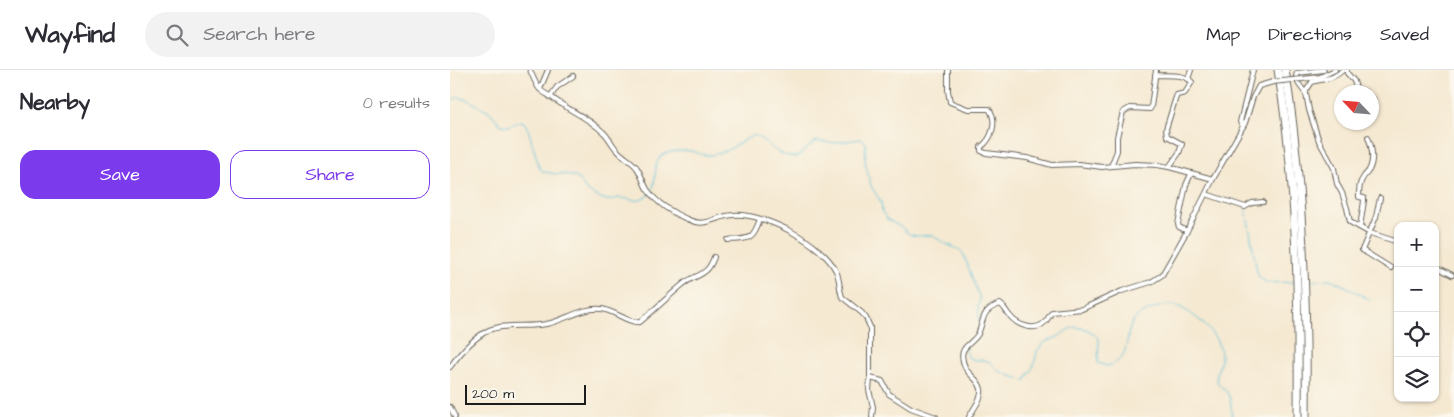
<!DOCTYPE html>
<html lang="en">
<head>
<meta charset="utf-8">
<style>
  :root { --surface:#fff; --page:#f2f2f3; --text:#2b2b33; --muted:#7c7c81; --line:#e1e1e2; --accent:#7c3aed }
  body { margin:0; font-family:"Architects Daughter",sans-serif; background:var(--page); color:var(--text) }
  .controls { position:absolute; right:15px; bottom:15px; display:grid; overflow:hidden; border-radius:10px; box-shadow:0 1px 4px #0004 }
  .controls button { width:45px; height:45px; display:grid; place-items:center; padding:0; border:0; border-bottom:1px solid var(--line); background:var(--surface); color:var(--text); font:25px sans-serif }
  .compass { position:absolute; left:884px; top:15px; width:45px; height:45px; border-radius:50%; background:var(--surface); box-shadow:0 1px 4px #0004; rotate:296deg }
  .scale { position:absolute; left:15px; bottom:12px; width:121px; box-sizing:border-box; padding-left:5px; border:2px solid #1c1c1c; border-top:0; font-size:14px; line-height:18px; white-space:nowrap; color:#1c1c1c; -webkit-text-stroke:4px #fbf7ec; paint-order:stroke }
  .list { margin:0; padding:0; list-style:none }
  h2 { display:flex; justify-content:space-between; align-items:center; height:65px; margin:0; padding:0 20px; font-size:21px }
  h2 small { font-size:16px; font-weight:400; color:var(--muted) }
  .actions { display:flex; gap:10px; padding:15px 20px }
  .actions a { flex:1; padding:11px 0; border:1px solid var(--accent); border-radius:15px; text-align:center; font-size:18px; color:var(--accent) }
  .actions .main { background:var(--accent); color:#fff }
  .icon { flex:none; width:28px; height:28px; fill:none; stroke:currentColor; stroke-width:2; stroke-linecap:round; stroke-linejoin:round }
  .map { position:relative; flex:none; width:1004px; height:347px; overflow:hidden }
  header { display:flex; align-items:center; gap:30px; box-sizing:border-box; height:70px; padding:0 25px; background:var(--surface); border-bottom:1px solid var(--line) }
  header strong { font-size:24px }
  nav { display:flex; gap:28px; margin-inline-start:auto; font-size:18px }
  .search { width:350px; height:45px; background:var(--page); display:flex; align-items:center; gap:12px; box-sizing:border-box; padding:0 18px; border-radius:28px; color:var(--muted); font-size:19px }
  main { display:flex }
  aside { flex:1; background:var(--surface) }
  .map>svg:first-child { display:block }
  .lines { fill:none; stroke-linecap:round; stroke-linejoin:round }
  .stream { stroke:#5dc1db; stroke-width:1 }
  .minor-casing { stroke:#68645c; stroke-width:6 }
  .motorway-casing { stroke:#68645c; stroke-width:9 }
  .minor { stroke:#fff; stroke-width:4 }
  .motorway { stroke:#fff; stroke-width:7 }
  .minor-bridge-casing { stroke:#68645c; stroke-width:6; stroke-linecap:butt }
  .minor-bridge { stroke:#fff; stroke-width:4 }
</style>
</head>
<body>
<header>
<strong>Wayfind</strong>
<div class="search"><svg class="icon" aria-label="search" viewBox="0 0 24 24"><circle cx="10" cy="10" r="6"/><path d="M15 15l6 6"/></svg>Search here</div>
<nav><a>Map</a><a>Directions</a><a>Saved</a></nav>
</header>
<main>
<aside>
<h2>Nearby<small>0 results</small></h2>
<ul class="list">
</ul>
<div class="actions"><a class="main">Save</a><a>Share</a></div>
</aside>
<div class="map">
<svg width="1004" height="347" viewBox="0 0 1004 347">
  <rect width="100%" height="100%" fill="#fbf7ec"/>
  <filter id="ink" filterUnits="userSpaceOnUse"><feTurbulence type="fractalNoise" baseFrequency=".02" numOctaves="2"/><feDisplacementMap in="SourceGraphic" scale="10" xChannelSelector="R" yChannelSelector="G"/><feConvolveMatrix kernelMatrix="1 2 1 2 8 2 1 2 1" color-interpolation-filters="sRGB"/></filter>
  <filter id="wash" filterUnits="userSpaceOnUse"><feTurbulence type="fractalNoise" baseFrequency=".0096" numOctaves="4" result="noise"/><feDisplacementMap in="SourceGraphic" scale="20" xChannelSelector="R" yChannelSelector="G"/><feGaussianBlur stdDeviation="1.12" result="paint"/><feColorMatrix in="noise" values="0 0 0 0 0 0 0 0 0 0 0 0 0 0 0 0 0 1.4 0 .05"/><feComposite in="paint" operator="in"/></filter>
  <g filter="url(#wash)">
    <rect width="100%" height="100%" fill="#f5e9d2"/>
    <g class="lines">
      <g class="stream">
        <path d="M0 31 9 27 20 31 39 41 51 55 58 56 71 51 75 53 78 59 89 97 92 101C103 105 114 103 123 106 132 109 132 118 139 122 145 126 155 131 161 130 164 130 166 128 169 128 181 128 187 135 199 125"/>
        <path d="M201 122C208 110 202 96 211 86 215 81 235 80 241 81 246 82 251 85 256 85 276 86 289 71 305 65 323 76 325 86 347 87L366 71 381 73 411 69 416 73 415 92 421 116 431 132 432 142 438 150 451 157 459 164 466 166 482 165 494 173 510 180 513 183 530 229 528 235 529 254"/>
        <path d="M796 139 807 201 809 207 817 213 844 212"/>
        <path d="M858 211 880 209 897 217 920 230"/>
        <path d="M517 277 516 281 518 287 524 290H533L540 292 550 302 575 311 584 295 587 281 595 272 608 267 619 259 625 257 636 259 643 263 649 269 648 293 657 296C683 290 673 264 684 250 689 243 703 239 711 236 717 235 724 234 729 237 746 244 772 267 771 287 771 296 764 304 768 313 770 316 774 319 776 321 782 329 781 338 782 347"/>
      </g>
    </g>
  </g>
  <g filter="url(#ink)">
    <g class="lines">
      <defs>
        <g id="minor">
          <path d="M80 0C82 5 85 12 88 17 90 21 96 24 100 26 117 40 138 47 153 62 159 67 162 75 167 80 173 87 182 91 187 98 191 104 193 112 197 119 206 133 224 144 239 150 257 158 265 146 283 145 313 142 373 173 386 201 390 209 389 218 392 227L412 243 416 248 420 257V308L419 320 423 337 422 347"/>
          <path d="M498 0V21L500 32 518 39H539C548 51 542 69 531 77V81L536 83 577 88 602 95 629 94 652 97 685 94 707 95 719 97 729 83 732 74 717 66 716 59 726 27 727 25 735 23 742 12C734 3 717 6 705 5"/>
          <path d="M893 0C883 10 874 8 862 12L856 21V24L859 40 869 71 884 98 887 114 892 123 897 138 900 152 920 163 948 172"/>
          <path d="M897 0V3L904 11 906 18 915 22"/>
          <path d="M846 6 847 3 874 0"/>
          <path d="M738 9 741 0"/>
          <path d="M852 9 870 7 885 0"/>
          <path d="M848 13 856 24"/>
          <path d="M90 19 98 0"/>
          <path d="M100 27 107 17 123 6"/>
          <path d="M922 28 923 29"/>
          <path d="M793 56 790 52 803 0"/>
          <path d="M661 96 667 81V67L673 42 680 38 700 39 701 37 706 0"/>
          <path d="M719 97 763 109"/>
          <path d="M756 124 795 137 802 133 813 132"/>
          <path d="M930 128 926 147 912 180 941 198"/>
          <path d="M910 157 914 131V128L909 127C909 120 909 113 913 108 915 104 919 102 920 98 924 89 922 76 918 67"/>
          <path d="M737 161 729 157 728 154 736 115 741 104"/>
          <path d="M278 170C299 169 303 170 310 149"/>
          <path d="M985 196 1002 205"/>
          <path d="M0 297C10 283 23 268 39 260 55 253 78 258 96 254 114 251 132 237 151 239 163 240 180 254 190 252 204 240 218 227 232 215 246 203 257 208 264 187"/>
          <path d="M420 308 432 311 439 324 461 338 486 347"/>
          <path d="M0 337 5 347"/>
          <path d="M519 347C523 339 533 328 531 319 529 309 518 305 515 297 506 276 521 276 528 264 535 249 530 241 550 234 555 237 556 242 560 246 568 256 585 262 595 252 598 249 599 246 602 242L632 239 672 221 701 212 712 205 737 161 763 109 795 53 803 27 809 16 823 12"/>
        </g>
        <g id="motorway">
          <path d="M828 0C847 114 849 231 848 347"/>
          <path d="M835 0C841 35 845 71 848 106 855 186 857 267 856 347"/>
        </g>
      </defs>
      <use href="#minor" class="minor-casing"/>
      <use href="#motorway" class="motorway-casing"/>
      <use href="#minor" class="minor"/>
      <use href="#motorway" class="motorway"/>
      <defs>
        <path id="minor-bridge" d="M823 12 852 9"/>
      </defs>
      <use href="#minor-bridge" class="minor-bridge-casing"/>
      <use href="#minor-bridge" class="minor-bridge"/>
    </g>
  </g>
</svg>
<div class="controls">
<button>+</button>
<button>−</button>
<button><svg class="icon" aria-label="locate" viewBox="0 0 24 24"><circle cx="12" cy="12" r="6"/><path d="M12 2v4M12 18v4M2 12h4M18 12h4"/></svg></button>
<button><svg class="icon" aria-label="layers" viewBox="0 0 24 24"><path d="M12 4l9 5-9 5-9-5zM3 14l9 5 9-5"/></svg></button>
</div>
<svg class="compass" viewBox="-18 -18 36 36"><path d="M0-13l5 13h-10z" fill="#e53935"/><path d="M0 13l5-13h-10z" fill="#7c7c81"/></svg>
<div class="scale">200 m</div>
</div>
</main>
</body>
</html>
